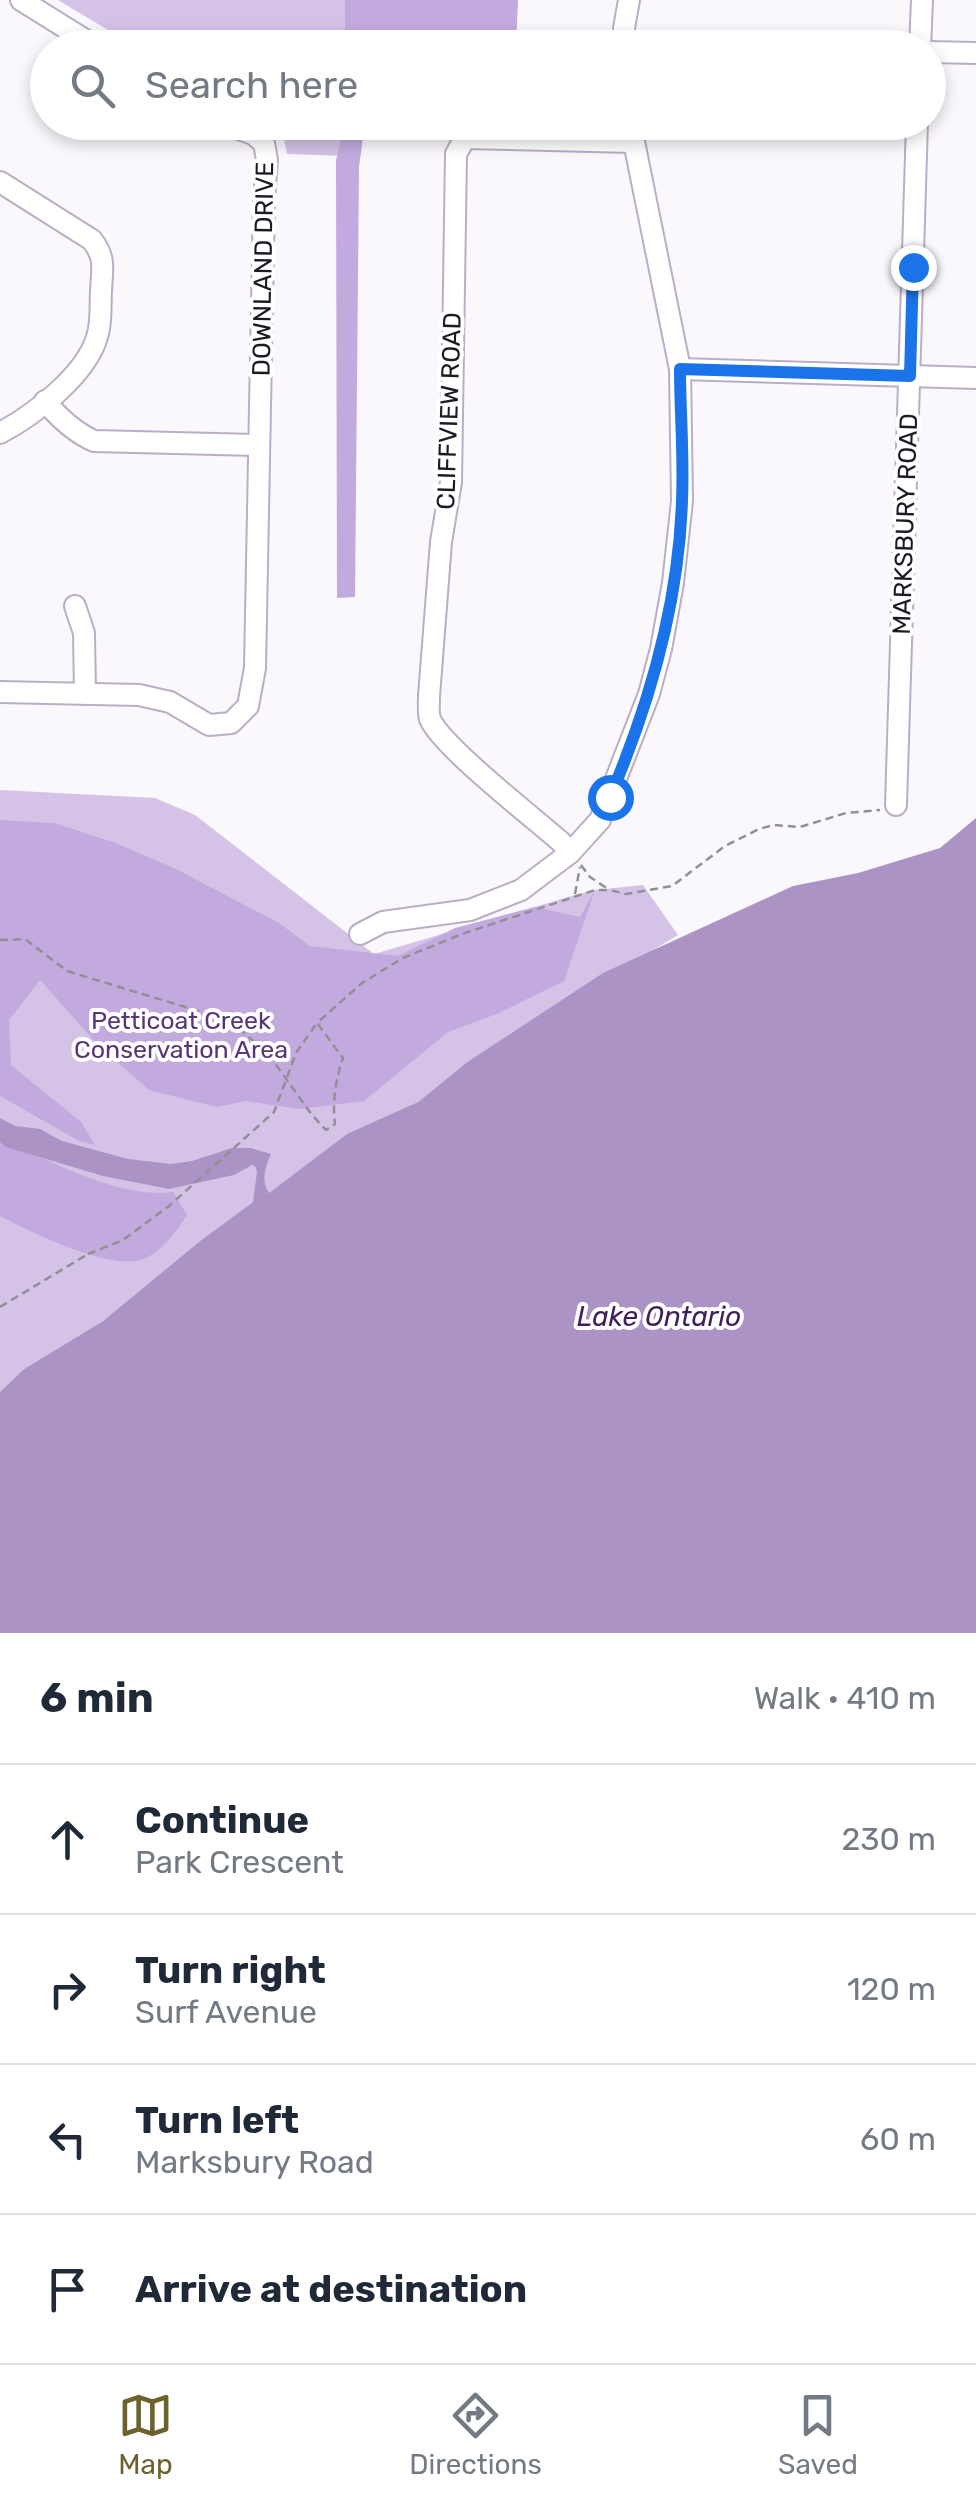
<!DOCTYPE html>
<html lang="en">
<head>
<meta charset="utf-8">
<style>
  :root { --surface:#fff; --page:#f6f6f7; --text:#1f2937; --muted:#747a83; --line:#e0e1e3; --accent:#6d612e }
  body { margin:0; font-family:Rubik,sans-serif; background:var(--page); color:var(--text) }
  .stop { position:absolute; width:30px; height:30px; margin:-22px; border:8px solid #1a73e8; border-radius:50%; background:#fff }
  .stop.end { background:#1a73e8; border-color:#fff; box-shadow:0 2px 10px #0008 }
  .list { margin:0; padding:0; list-style:none }
  h2 { display:flex; justify-content:space-between; align-items:center; height:130px; margin:0; padding:0 40px; font-size:42px }
  h2 small { font-size:32px; font-weight:400; color:var(--muted) }
  .list li { display:grid; grid-template-columns:65px 1fr auto; gap:30px; align-items:center; box-sizing:border-box; height:150px; padding:0 40px; border-top:2px solid var(--line) }
  .list b { display:block; font-size:38px; white-space:nowrap }
  .list p { margin:0; font-size:32px; white-space:nowrap; color:var(--muted) }
  .list em { font-size:32px; font-style:normal; color:var(--muted) }
  .icon { flex:none; width:55px; height:55px; fill:none; stroke:currentColor; stroke-width:2; stroke-linecap:round; stroke-linejoin:round }
  .map { position:relative; flex:none; width:976px; height:1633px; overflow:hidden }
  .search { position:absolute; background:var(--surface); box-shadow:0 5px 15px #0003; left:30px; right:30px; top:30px; height:110px; display:flex; align-items:center; gap:25px; box-sizing:border-box; padding:0 35px; border-radius:55px; color:var(--muted); font-size:38px }
  .sheet { height:730px; background:var(--surface) }
  nav { display:flex; justify-content:space-around; align-items:center; box-sizing:border-box; height:140px; border-top:2px solid var(--line); background:var(--surface); font-size:28px; color:var(--muted) }
  nav a { display:grid; justify-items:center; gap:5px }
  nav .on { color:var(--accent) }
  .map>svg:first-child { display:block }
  .green { fill:#d4c3e7 }
  .forest { fill:#c3aade }
  .water { fill:#ac93c6 }
  .lines { fill:none; stroke-linecap:round; stroke-linejoin:round }
  .minor-casing { stroke:#baaec6; stroke-width:24 }
  .path { stroke:#928e95; stroke-width:2.5; stroke-dasharray:8 5; stroke-linecap:butt }
  .minor { stroke:#fff; stroke-width:20 }
  .path-bridge { stroke:#928e95; stroke-width:2.5; stroke-dasharray:8 5; stroke-linecap:butt }
  .route { stroke:#1a73e8; stroke-width:12 }
  .labels { text-anchor:middle; dominant-baseline:central; stroke-width:8; stroke-linejoin:round; paint-order:stroke }
  .street-label { font-size:25px; fill:#1e1a23; stroke:#fff }
  .park-label { font-size:25px; fill:#583676; stroke:#fff }
  .water-label { font-size:28px; font-style:italic; fill:#411e5c; stroke:#fff }
</style>
</head>
<body>
<div class="map">
<svg width="976" height="1633" viewBox="0 0 976 1633">
  <rect width="100%" height="100%" fill="#fbf8fd"/>
  <g class="green">
    <path d="M58 0H345V47H136Z"/>
    <path d="M274 123H345V156L287 154 283 134Z"/>
    <path d="M0 790 155 798 195 815 374 954 575 895 595 890 643 885 678 935 466 1063 418 1102 347 1135 268 1194 253 1202 200 1241 103 1321 24 1369 0 1392Z"/>
  </g>
  <g class="forest">
    <path d="M345 0H518L516 47H345Z"/>
    <path d="M345 123H365L359 167 355 597 337 598 336 160Z"/>
    <path d="M0 820 54 823 116 843 178 870 279 923 310 946 398 956 455 928 535 907 580 917 595 890 564 981 499 1013 448 1032 364 1101 300 1109 246 1101 217 1107 149 1090 97 1044 40 980 9 1020 11 1065 81 1122 95 1145 79 1141 0 1096Z"/>
    <path d="M0 1139C51 1160 117 1199 173 1192L187 1215C177 1231 156 1259 136 1261 100 1266 32 1233 0 1216Z"/>
  </g>
  <path class="water" d="M976 818V1633H0V1392L24 1369 103 1321 200 1241 253 1202 257 1172 255 1166 252 1165 234 1175 169 1189 103 1176 6 1147 0 1142V1118L15 1126 40 1129 62 1141 128 1159 171 1164 192 1161 232 1148H251L271 1154C266 1166 260 1180 269 1193L347 1134 418 1102 466 1063 603 973 793 886 858 873 940 848Z"/>
  <g class="lines">
    <defs>
      <g id="minor">
        <path d="M21 0 98 48"/>
        <path d="M624 48V28L629 0"/>
        <path d="M920 48 922 0"/>
        <path d="M928 52 976 53"/>
        <path d="M0 182 92 240C106 258 102 269 101 291 100 306 102 323 97 337 86 375 34 415 0 433"/>
        <path d="M680 369 976 378"/>
        <path d="M45 401C59 418 74 432 94 441L258 445"/>
        <path d="M75 606 84 633 85 694"/>
        <path d="M0 692 139 695 170 702 209 725 231 723 248 706 255 668 264 199 267 160 264 143 253 134 219 122"/>
        <path d="M896 805 917 122"/>
        <path d="M570 853 561 842C535 819 441 746 430 719 428 713 429 703 429 696L441 542 451 482 456 154 465 138 633 142"/>
        <path d="M360 934 383 922 470 910 521 890 570 853 600 820 649 694 661 649 673 583 682 501 680 369 630 122"/>
      </g>
    </defs>
    <use href="#minor" class="minor-casing"/>
    <g class="path">
      <path d="M281 138C300 135 317 132 334 122"/>
      <path d="M581 865 590 877 608 889"/>
      <path d="M575 894 580 867"/>
      <path d="M0 940 25 939 67 971 231 1021 269 1055 312 1115 326 1130 335 1124C332 1103 336 1078 343 1058L317 1023 362 983 403 958 462 934 595 890H610L626 894 672 886 725 846 759 829 774 825 800 827 846 813 880 810"/>
      <path d="M0 1307 88 1254"/>
    </g>
    <use href="#minor" class="minor"/>
    <path class="path-bridge" d="M88 1254 123 1240 169 1206 274 1112 296 1053 317 1023"/>
  </g>
  <g class="lines">
    <path class="route" d="M610 797C650 703 679 602 682 500 684 456 680 412 680 369L910 376 913 267"/>
  </g>
  <g class="labels">
    <g class="street-label">
      <text transform="translate(263 269) rotate(-89)">DOWNLAND DRIVE</text>
      <text transform="translate(449 411) rotate(-88)">CLIFFVIEW ROAD</text>
      <text transform="translate(905 524) rotate(-88)">MARKSBURY ROAD</text>
    </g>
    <g class="park-label">
      <text x="181" y="1020">Petticoat Creek<tspan x="181" dy="29">Conservation Area</tspan></text>
    </g>
    <g class="water-label">
      <text x="659" y="1316">Lake Ontario</text>
    </g>
  </g>
</svg>
<div class="stop" style="left:610px;top:797px"></div>
<div class="stop end" style="left:913px;top:267px"></div>
<div class="search"><svg class="icon" aria-label="search" viewBox="0 0 24 24"><circle cx="10" cy="10" r="6"/><path d="M15 15l6 6"/></svg>Search here</div>
</div>
<section class="sheet">
<h2>6 min<small>Walk · 410 m</small></h2>
<ul class="list">
<li><svg class="icon" aria-label="ahead" viewBox="0 0 24 24"><path d="M12 20V5M6 11l6-6 6 6"/></svg><div><b>Continue</b><p>Park Crescent</p></div><em>230 m</em></li>
<li><svg class="icon" aria-label="right" viewBox="0 0 24 24"><path d="M7 20v-9h11M14 6l5 5-5 5"/></svg><div><b>Turn right</b><p>Surf Avenue</p></div><em>120 m</em></li>
<li><svg class="icon" aria-label="left" viewBox="0 0 24 24"><path d="M17 20v-9H6M10 6l-5 5 5 5"/></svg><div><b>Turn left</b><p>Marksbury Road</p></div><em>60 m</em></li>
<li><svg class="icon" aria-label="arrive" viewBox="0 0 24 24"><path d="M6 21V4h12l-3 4 3 4H6"/></svg><div><b>Arrive at destination</b></div></li>
</ul>
</section>
<nav>
<a class="on"><svg class="icon" aria-label="map" viewBox="0 0 24 24"><path d="M3 6l6-2 6 2 6-2v14l-6 2-6-2-6 2zM9 4v14M15 6v14"/></svg>Map</a>
<a><svg class="icon" aria-label="directions" viewBox="0 0 24 24"><path d="M12 3l9 9-9 9-9-9zM9 14v-3h6M13 9l2 2-2 2"/></svg>Directions</a>
<a><svg class="icon" aria-label="saved" viewBox="0 0 24 24"><path d="M7 4h10v16l-5-4-5 4z"/></svg>Saved</a>
</nav>
</body>
</html>
